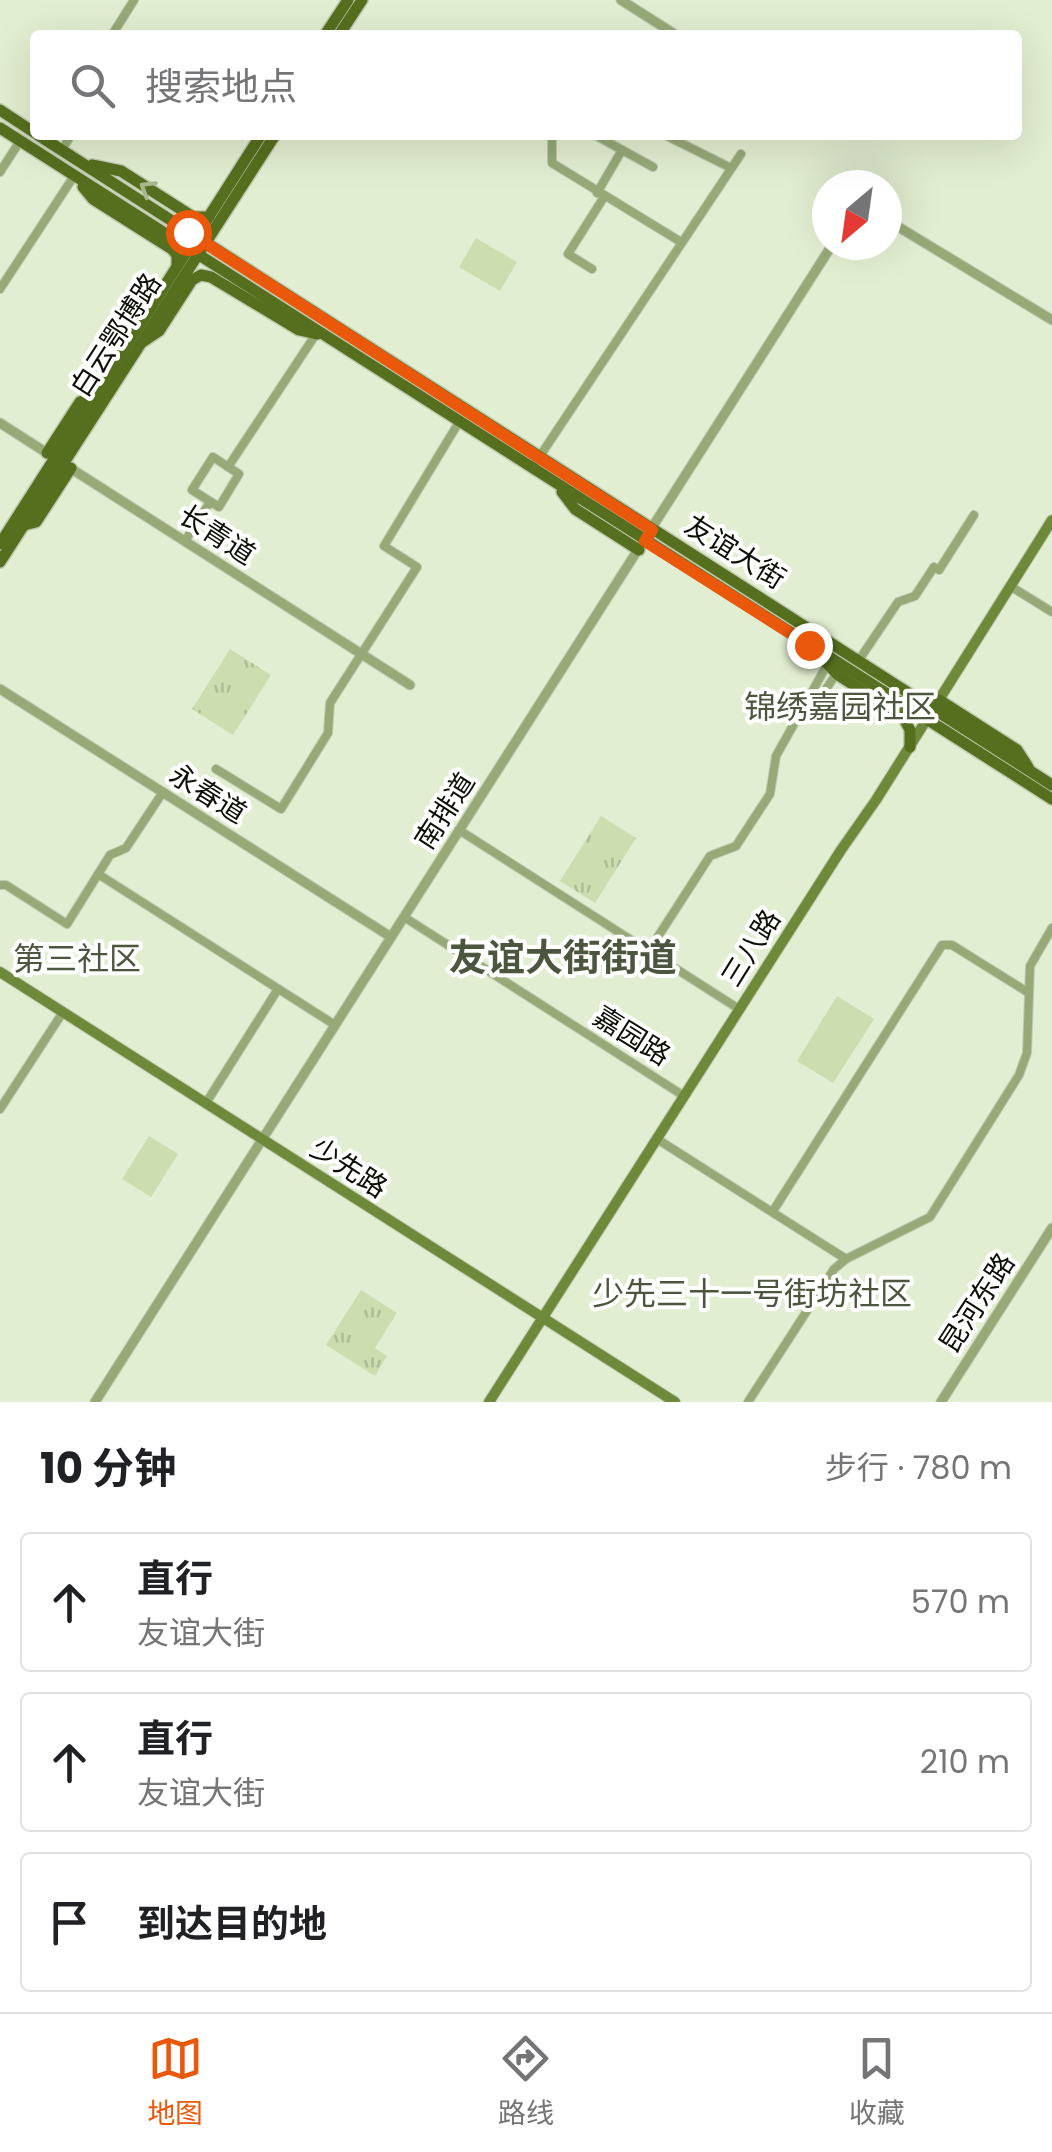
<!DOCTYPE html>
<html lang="zh">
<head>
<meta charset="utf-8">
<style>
  :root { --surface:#fff; --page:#f2f2f2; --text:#202124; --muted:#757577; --line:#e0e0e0; --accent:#ea580c }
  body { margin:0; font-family:Poppins,"Noto Sans SC",sans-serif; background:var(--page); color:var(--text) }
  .compass { position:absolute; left:812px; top:170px; width:90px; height:90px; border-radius:50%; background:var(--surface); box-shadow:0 10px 40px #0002; rotate:209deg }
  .stop { position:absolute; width:30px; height:30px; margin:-22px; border:8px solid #ea580c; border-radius:50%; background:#fff }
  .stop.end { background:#ea580c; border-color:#fff; box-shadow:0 2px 10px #0008 }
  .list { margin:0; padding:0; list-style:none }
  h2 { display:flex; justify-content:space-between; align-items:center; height:130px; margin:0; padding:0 40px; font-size:42px }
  h2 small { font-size:32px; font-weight:400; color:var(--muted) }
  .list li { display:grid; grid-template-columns:65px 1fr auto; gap:30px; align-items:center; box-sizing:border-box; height:140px; margin:0 20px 20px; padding:0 20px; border:2px solid var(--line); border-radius:10px }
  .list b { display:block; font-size:38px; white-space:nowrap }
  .list p { margin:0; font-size:32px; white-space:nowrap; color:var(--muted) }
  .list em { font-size:32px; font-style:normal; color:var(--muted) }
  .icon { flex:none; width:55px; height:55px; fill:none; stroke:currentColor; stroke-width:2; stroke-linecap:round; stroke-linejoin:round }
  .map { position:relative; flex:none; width:1052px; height:1402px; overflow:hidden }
  .search { position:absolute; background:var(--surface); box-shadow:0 10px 40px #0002; left:30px; right:30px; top:30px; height:110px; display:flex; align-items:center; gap:25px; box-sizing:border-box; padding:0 35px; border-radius:10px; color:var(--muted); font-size:38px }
  .sheet { height:610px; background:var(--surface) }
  nav { display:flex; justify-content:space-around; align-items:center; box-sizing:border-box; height:140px; border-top:2px solid var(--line); background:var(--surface); font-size:28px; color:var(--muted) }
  nav a { display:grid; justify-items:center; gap:5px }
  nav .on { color:var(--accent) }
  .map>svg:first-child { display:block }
  .green { fill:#ccdeaf }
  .park { fill:url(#park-tufts) }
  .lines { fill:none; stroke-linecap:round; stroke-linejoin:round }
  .minor-casing { stroke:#c0cab1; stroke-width:10 }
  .tertiary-casing { stroke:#c0cab1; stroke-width:11 }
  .secondary-casing { stroke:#c0cab1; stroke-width:12 }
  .primary-casing { stroke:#c0cab1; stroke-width:14 }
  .minor { stroke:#96a977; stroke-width:8 }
  .tertiary { stroke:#96a977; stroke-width:9 }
  .secondary { stroke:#6e893a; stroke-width:10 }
  .primary { stroke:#566f1e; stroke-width:11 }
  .oneway { stroke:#aab78e }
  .route { stroke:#ea580c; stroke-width:12 }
  .labels { text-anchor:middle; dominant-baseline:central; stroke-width:8; stroke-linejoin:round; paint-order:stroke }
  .street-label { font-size:28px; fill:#0b0f06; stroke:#fff }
  .quarter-label { font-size:32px; fill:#4c553d; stroke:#fff }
  .district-label { font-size:38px; font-weight:bold; fill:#4c553d; stroke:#fff }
</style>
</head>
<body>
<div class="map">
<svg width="1052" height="1402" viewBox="0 0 1052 1402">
  <defs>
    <pattern id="park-tufts" width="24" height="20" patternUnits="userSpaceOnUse" patternTransform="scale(2.5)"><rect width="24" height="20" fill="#ccdeaf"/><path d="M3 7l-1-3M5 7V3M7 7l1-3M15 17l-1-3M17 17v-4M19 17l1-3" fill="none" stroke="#aebd95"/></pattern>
  </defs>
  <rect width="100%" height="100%" fill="#e2eed1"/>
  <g class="green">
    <path d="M476 238 517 262 500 291 459 267Z"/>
    <path d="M837 996 874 1019 833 1083 797 1061Z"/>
    <path d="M149 1136 178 1154 151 1197 122 1179Z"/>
  </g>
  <g class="park">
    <path d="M230 649 271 675 233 735 192 709Z"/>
    <path d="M601 816 636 838 595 903 560 881Z"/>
    <path d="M361 1290 397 1313 375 1348 387 1356 375 1376 326 1345Z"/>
  </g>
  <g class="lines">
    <defs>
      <g id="minor">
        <path d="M112 35 134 0"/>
        <path d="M552 135V163L681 242"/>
        <path d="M595 135 653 167"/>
        <path d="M665 135 731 168"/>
        <path d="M62 150 71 135"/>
        <path d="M0 172 20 141"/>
        <path d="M597 193 622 150"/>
        <path d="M592 269 568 254 604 197"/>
        <path d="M0 289 74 176"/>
        <path d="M213 457 239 474 219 507 192 490Z"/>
        <path d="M228 467 316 334"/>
        <path d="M532 468 741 154"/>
        <path d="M185 541 210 502"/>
        <path d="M1010 586 1052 612"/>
        <path d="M859 660 898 602 915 596 934 567 939 570 974 515"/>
        <path d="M803 715 818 701 836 674"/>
        <path d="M216 769 281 809 328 733 330 703 417 567 384 546 459 422"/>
        <path d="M459 830 739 1009"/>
        <path d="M98 874 335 1025"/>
        <path d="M0 885H6L67 924 110 855 126 848 163 792"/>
        <path d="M404 917 684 1096"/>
        <path d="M648 952 710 856 736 846 770 794 776 756 827 665"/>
        <path d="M206 1103 278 989"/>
        <path d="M0 1109 63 1012"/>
        <path d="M657 1139 846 1259 834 1269 748 1402"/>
        <path d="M773 1211 942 945H952L1029 993"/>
        <path d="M846 1259 930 1217 1019 1075 1027 1053 1030 966 1052 928"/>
      </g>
      <g id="tertiary">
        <path d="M621 0 676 35"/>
        <path d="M887 220 1052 320"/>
        <path d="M0 423 50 455"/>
        <path d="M67 466 410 685"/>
        <path d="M0 689 391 937"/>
        <path d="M95 1402 832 245"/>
        <path d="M941 1402 1052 1228"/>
      </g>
      <g id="secondary">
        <path d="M0 972 675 1402"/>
        <path d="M489 1402 841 850 876 800 1052 520"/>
      </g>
      <g id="primary">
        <path d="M325 35 348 0"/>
        <path d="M339 35 362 0"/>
        <path d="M0 110 35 133"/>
        <path d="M0 128 1052 799"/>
        <path d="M38 135 1052 785"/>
        <path d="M92 165 121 171 193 217H209"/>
        <path d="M83 187 93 199 172 249 177 255V265"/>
        <path d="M144 341 159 331 192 280 201 275 211 277 299 330 317 334"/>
        <path d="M47 453 80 402 94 396"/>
        <path d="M562 492 575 509 639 550"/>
        <path d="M24 525 36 522 71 468"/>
        <path d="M0 544 261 135"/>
        <path d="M0 562 275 135"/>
        <path d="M819 655 838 675 903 717 910 730V747"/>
        <path d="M939 700 1017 750 1028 767"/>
      </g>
    </defs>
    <use href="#minor" class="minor-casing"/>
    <use href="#tertiary" class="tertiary-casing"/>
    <use href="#secondary" class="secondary-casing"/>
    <use href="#primary" class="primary-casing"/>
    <use href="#minor" class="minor"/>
    <use href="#tertiary" class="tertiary"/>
    <use href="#secondary" class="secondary"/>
    <use href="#primary" class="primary"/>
  </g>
  <defs><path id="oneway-chevron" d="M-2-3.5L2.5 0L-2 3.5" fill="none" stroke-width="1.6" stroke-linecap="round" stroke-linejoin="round" transform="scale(2.5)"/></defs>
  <use class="oneway" href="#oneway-chevron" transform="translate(147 188) rotate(-148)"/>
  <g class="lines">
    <path class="route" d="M188 232 652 530 645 541 809 645"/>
  </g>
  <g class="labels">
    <g class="street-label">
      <text transform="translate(116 335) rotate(-57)">白云鄂博路</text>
      <text transform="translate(217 535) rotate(33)">长青道</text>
      <text transform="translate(735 552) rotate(32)">友谊大街</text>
      <text transform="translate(208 794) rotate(32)">永春道</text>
      <text transform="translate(445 811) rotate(-57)">南排道</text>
      <text transform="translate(751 948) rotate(-58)">三八路</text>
      <text transform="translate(632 1036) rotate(32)">嘉园路</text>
      <text transform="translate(349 1168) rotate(33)">少先路</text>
      <text transform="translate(977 1303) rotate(-57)">昆河东路</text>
    </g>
    <g class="quarter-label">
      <text x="840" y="706">锦绣嘉园社区</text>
      <text x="77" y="958">第三社区</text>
      <text x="752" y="1293">少先三十一号街坊社区</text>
    </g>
    <g class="district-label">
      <text x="563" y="957">友谊大街街道</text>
    </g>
  </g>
</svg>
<svg class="compass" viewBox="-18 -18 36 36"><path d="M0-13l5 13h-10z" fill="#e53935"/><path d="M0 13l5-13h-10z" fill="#757577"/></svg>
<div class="stop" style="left:188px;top:232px"></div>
<div class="stop end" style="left:809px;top:645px"></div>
<div class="search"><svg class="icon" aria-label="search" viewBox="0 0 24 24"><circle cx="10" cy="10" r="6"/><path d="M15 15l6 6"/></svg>搜索地点</div>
</div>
<section class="sheet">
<h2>10 分钟<small>步行 · 780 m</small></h2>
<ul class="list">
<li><svg class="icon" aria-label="ahead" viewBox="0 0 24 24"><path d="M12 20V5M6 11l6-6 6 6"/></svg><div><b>直行</b><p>友谊大街</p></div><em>570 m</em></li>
<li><svg class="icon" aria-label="ahead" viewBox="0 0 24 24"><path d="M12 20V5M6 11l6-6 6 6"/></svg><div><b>直行</b><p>友谊大街</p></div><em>210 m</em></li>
<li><svg class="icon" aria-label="arrive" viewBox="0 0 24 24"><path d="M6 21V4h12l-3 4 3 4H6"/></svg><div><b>到达目的地</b></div></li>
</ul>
</section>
<nav>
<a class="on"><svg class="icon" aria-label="map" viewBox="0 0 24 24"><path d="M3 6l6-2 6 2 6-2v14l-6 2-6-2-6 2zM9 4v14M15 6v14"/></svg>地图</a>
<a><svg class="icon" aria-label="directions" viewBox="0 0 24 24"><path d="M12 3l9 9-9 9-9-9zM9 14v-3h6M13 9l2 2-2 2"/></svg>路线</a>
<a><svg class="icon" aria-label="saved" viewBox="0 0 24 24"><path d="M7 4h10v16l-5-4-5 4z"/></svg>收藏</a>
</nav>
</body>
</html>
